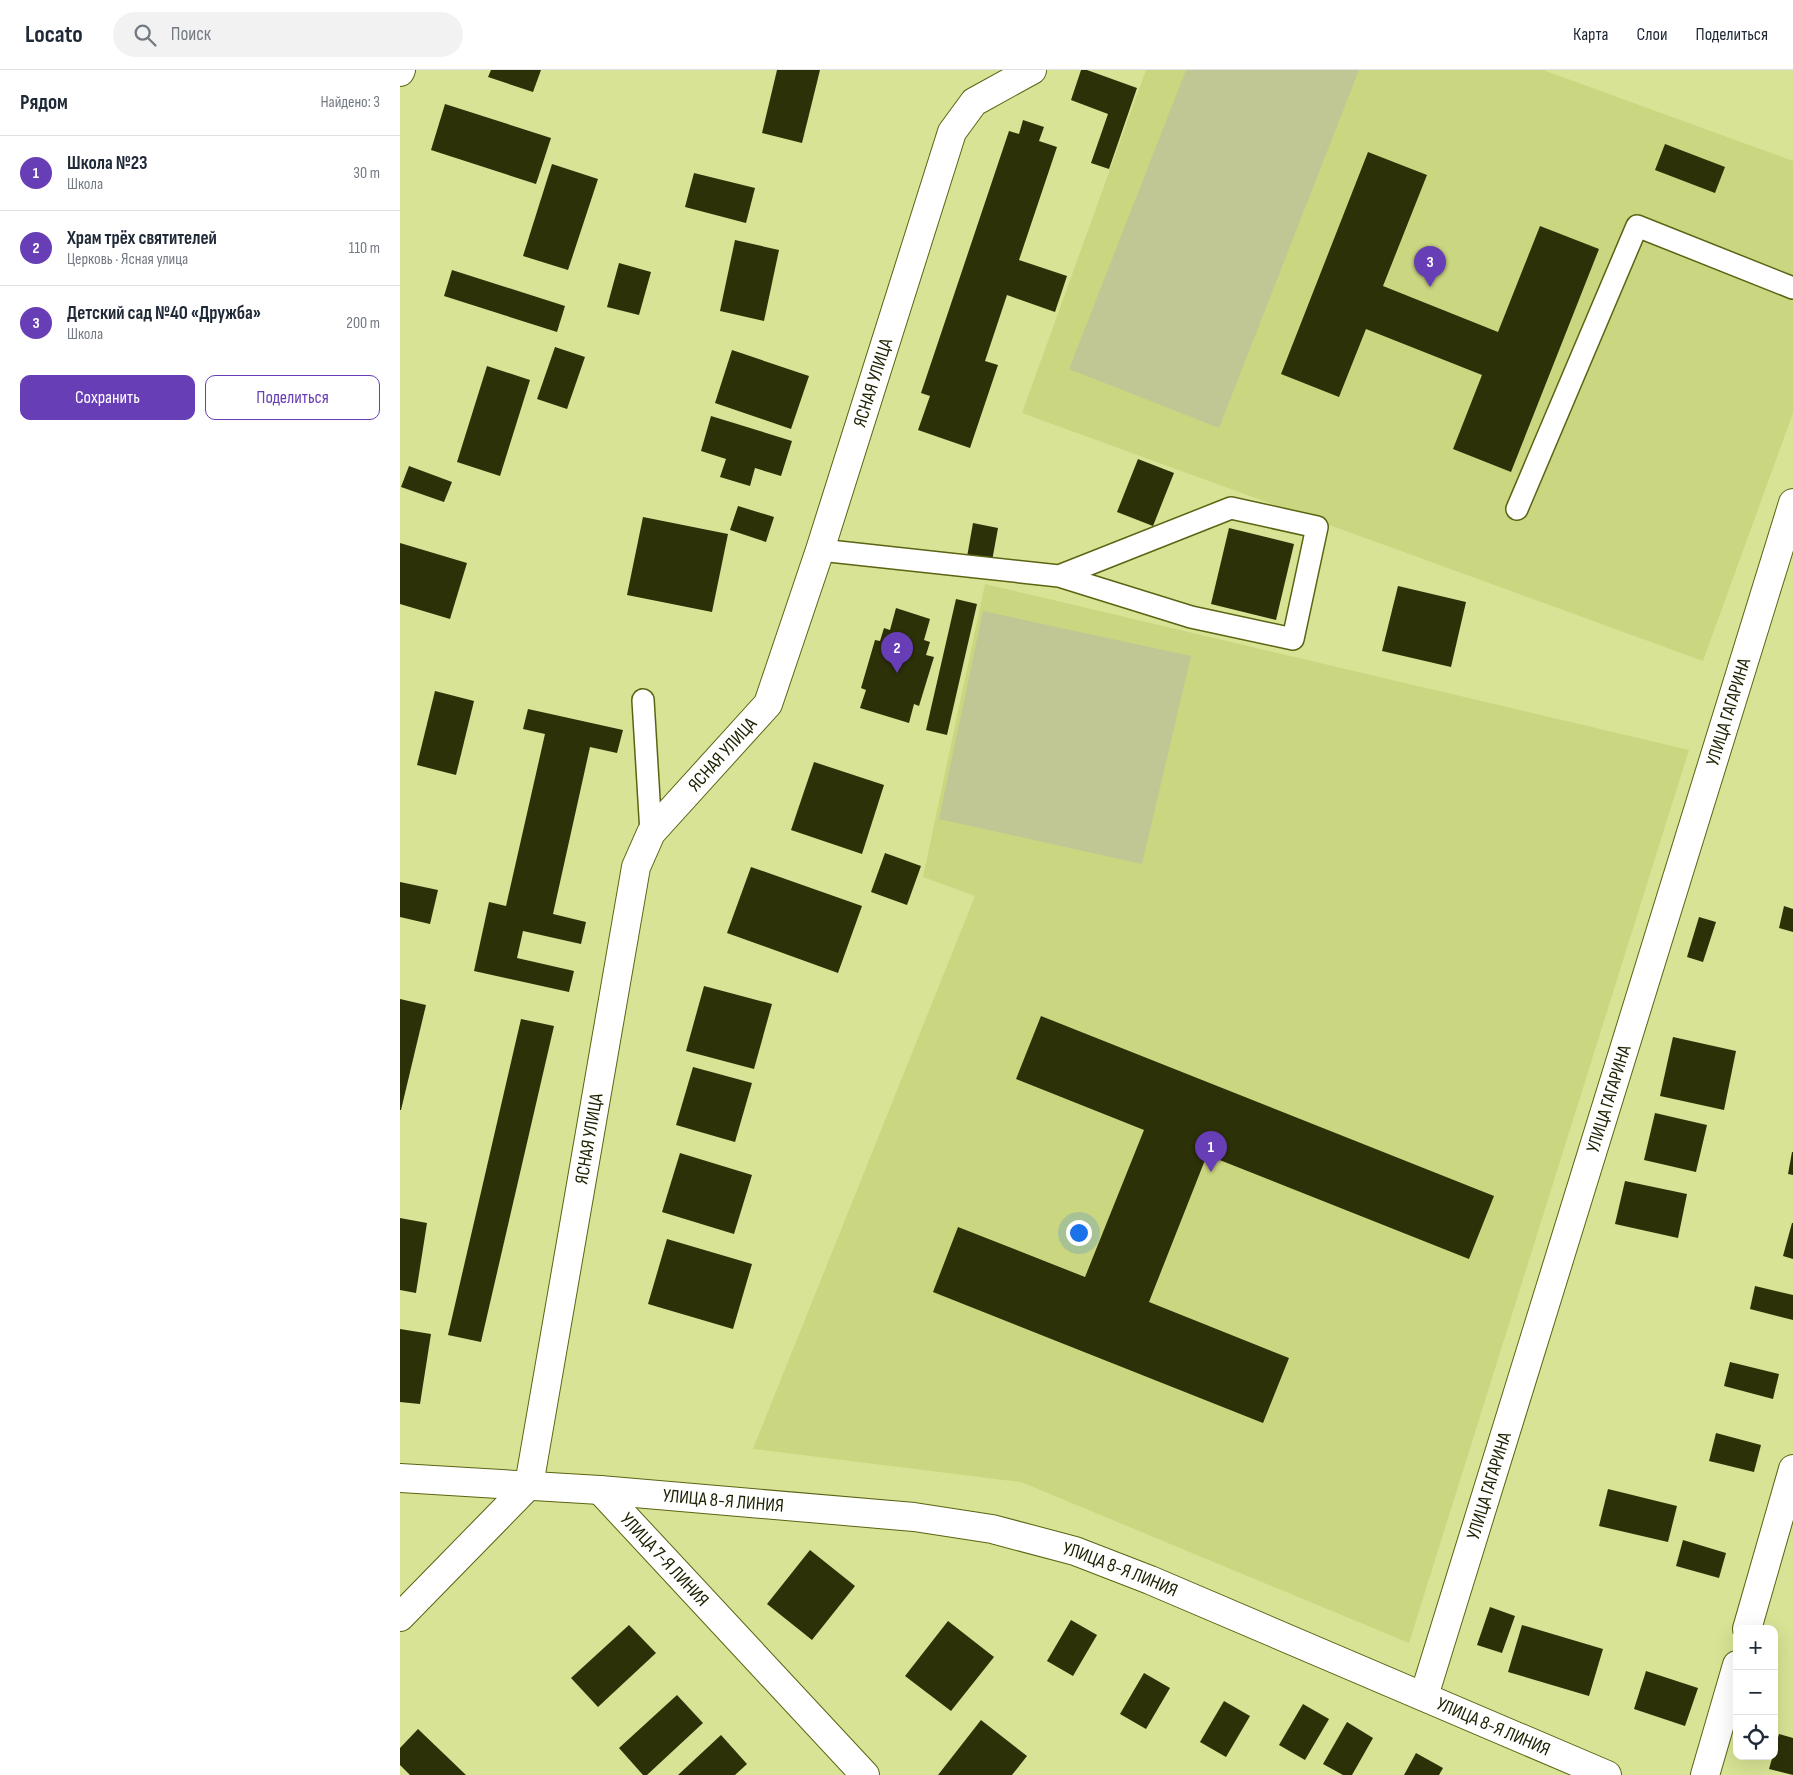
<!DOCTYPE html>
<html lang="ru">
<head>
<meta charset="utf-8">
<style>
  :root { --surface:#fff; --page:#f2f2f3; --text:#1f2937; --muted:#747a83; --line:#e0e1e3; --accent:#683eb6 }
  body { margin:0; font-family:"Sofia Sans Condensed",sans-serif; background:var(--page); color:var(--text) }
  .controls { position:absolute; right:15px; bottom:15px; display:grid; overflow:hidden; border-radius:10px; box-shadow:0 5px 20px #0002 }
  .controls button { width:45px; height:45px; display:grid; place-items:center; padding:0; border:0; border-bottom:1px solid var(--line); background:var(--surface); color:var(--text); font:25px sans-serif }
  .you { position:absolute; left:678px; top:1162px; width:18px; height:18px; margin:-12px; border:4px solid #fff; border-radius:50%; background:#1a73e8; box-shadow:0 0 0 8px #1a73e833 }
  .badge { display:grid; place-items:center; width:32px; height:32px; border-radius:50%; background:var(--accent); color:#fff; font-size:16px; font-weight:700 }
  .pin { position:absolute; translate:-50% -41px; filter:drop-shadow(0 1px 2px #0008) }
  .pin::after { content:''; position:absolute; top:26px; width:18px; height:15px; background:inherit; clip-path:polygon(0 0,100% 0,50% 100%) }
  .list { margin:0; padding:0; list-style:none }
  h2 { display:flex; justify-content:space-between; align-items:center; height:65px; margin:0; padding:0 20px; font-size:21px }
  h2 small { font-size:16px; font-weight:400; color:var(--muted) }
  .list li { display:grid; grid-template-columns:32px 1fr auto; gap:15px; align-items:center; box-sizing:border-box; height:75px; padding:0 20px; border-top:1px solid var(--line) }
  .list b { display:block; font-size:19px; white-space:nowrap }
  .list p { margin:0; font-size:16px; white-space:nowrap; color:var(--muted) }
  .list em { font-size:16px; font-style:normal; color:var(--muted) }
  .actions { display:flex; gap:10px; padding:15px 20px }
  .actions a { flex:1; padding:11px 0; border:1px solid var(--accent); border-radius:10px; text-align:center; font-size:18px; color:var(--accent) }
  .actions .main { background:var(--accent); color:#fff }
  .icon { flex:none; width:28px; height:28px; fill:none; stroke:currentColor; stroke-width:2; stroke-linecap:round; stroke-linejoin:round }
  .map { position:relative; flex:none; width:1393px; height:1705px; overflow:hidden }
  header { display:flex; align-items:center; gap:30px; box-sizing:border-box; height:70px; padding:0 25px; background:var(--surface); border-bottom:1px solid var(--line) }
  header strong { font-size:24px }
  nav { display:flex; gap:28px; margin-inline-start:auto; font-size:18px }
  .search { width:350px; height:45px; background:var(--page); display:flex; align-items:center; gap:12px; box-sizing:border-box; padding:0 18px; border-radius:28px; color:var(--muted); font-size:19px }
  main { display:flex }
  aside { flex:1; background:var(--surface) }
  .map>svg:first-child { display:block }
  .built { fill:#cbd681 }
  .green { fill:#c0c794 }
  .building { fill:#2d3108 }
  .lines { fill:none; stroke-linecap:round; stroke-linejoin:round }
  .service-casing { stroke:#5c6312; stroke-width:24 }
  .minor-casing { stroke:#5c6312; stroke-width:30 }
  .tertiary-casing { stroke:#5c6312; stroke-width:30 }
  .service { stroke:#fff; stroke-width:21 }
  .minor { stroke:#fff; stroke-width:28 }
  .tertiary { stroke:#fff; stroke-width:28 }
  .labels { text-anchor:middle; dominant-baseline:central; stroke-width:5; stroke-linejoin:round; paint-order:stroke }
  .street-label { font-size:19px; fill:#202303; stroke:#faffe1 }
</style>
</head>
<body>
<header>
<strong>Locato</strong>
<div class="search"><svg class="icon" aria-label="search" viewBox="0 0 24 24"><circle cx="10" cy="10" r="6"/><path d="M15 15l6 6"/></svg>Поиск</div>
<nav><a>Карта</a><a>Слои</a><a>Поделиться</a></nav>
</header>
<main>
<aside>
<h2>Рядом<small>Найдено: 3</small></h2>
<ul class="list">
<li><span class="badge">1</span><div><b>Школа №23</b><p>Школа</p></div><em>30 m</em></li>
<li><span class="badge">2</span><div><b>Храм трёх святителей</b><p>Церковь · Ясная улица</p></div><em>110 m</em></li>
<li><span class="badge">3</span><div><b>Детский сад №40 «Дружба»</b><p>Школа</p></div><em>200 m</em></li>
</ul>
<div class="actions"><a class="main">Сохранить</a><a>Поделиться</a></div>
</aside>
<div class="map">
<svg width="1393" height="1705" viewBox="0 0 1393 1705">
  <rect width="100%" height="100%" fill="#d8e395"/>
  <g class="built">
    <path d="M746 0H1143L1393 91V343L1303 591 622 343Z"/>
    <path d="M585 514 1289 680 1009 1573 621 1412 353 1379 575 826 523 807Z"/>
  </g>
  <g class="green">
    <path d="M786 0H959L819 358 669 299Z"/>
    <path d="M583 541 791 586 742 794 539 749Z"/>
  </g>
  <g class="building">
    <path d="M91 0H141L133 22 88 7Z"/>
    <path d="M377 0H420L402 73 362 63Z"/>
    <path d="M681 0H687L737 18 709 99 691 93 708 44 671 30Z"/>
    <path d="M45 34 151 68 136 114 31 80Z"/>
    <path d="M623 50 644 57 639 71 657 77 619 190 667 206 655 242 607 225 585 291 598 295 570 378 518 360 530 326 521 323 609 61 619 64Z"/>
    <path d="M1265 74 1325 97 1315 123 1255 100Z"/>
    <path d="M968 82 1027 105 983 216 1098 262 1140 156 1199 179 1111 402 1053 379 1082 305 966 259 939 327 881 304Z"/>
    <path d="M152 94 198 109 168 200 123 186Z"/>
    <path d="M294 103 355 118 346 153 285 137Z"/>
    <path d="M335 170 379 180 364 251 320 241Z"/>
    <path d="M219 193 251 202 239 245 207 237Z"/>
    <path d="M52 200 165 236 157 262 44 226Z"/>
    <path d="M155 277 185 287 167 339 137 329Z"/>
    <path d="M332 280 409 306 391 359 315 333Z"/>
    <path d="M87 296 130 310 100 406 57 392Z"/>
    <path d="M311 346 392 371 381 406 355 398 350 416 320 407 326 389 301 381Z"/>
    <path d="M738 389 774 403 753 456 717 442Z"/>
    <path d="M9 396 52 412 44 432 1 417Z"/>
    <path d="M338 436 374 447 366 472 330 460Z"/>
    <path d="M243 447 328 464 312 542 227 525Z"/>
    <path d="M573 453 598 458 592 491 567 487Z"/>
    <path d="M829 458 894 474 876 550 811 534Z"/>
    <path d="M0 473 67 493 50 549 0 534Z"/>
    <path d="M998 516 1066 532 1051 597 982 581Z"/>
    <path d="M556 529 577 534 547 665 526 660Z"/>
    <path d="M496 538 530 549 524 570 530 572 526 585 534 587 519 636 514 634 509 653 460 638 466 620 461 618 475 570 480 571 484 558 490 560Z"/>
    <path d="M35 621 74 631 56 705 17 695Z"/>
    <path d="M128 639 223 660 217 683 190 677 153 844 186 852 181 874 123 861 117 888 174 901 169 922 74 901 89 832 106 836 145 664 123 659Z"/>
    <path d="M414 692 484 715 462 784 391 760Z"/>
    <path d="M485 783 521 796 507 835 471 822Z"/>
    <path d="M351 797 462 836 438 903 327 863Z"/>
    <path d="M0 812 38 820 30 854 0 847Z"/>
    <path d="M1384 836 1393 839V862L1379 858Z"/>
    <path d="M1299 847 1316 852 1303 892 1287 887Z"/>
    <path d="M304 916 372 934 354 999 286 981Z"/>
    <path d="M0 929 26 935 1 1040H0Z"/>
    <path d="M641 946 1094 1126 1069 1189 807 1085 749 1232 889 1288 863 1353 533 1222 558 1157 685 1207 744 1060 616 1009Z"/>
    <path d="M121 949 154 956 81 1272 48 1265Z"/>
    <path d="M1273 967 1336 981 1324 1040 1260 1026Z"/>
    <path d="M293 997 352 1013 335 1072 276 1055Z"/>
    <path d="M1255 1043 1307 1055 1296 1102 1244 1090Z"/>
    <path d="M1392 1082H1393V1105L1388 1104Z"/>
    <path d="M280 1083 352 1105 334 1164 262 1142Z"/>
    <path d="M1225 1111 1287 1124 1278 1168 1215 1154Z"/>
    <path d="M0 1148 27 1153 16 1223 0 1220Z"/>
    <path d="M1392 1153H1393V1189L1383 1186Z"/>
    <path d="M267 1169 352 1194 333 1259 248 1234Z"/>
    <path d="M1355 1216 1393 1225V1250L1350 1239Z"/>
    <path d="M0 1259 31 1264 20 1334 0 1332Z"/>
    <path d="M1330 1292 1379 1304 1373 1329 1324 1316Z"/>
    <path d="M1316 1363 1361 1375 1354 1402 1309 1391Z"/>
    <path d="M1208 1419 1277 1436 1268 1472 1199 1456Z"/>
    <path d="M1283 1470 1326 1483 1319 1508 1276 1496Z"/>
    <path d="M410 1480 455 1516 412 1570 367 1534Z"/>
    <path d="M1090 1537 1115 1546 1102 1583 1077 1575Z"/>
    <path d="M671 1550 697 1565 673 1606 647 1591Z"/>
    <path d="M548 1551 594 1587 551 1641 505 1606Z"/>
    <path d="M229 1555 256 1583 198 1637 171 1608Z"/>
    <path d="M1122 1555 1203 1579 1189 1626 1108 1602Z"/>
    <path d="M1246 1601 1298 1618 1285 1656 1234 1639Z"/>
    <path d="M744 1603 770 1618 746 1659 720 1644Z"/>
    <path d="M277 1625 303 1653 247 1705H243L219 1678Z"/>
    <path d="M824 1631 850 1646 826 1687 800 1672Z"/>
    <path d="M903 1634 929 1649 905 1690 879 1675Z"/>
    <path d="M581 1650 627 1686 612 1705H538Z"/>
    <path d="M947 1652 973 1668 952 1705H943L923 1694Z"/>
    <path d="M18 1659 66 1705H10L0 1695V1678Z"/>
    <path d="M1379 1664 1393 1668V1705L1369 1699Z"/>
    <path d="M321 1665 347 1694 335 1705H278Z"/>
    <path d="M1016 1683 1043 1698 1039 1705H1004Z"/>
  </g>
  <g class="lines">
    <defs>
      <g id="service">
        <path d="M1117 439 1237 156 1393 218"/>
        <path d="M420 480 659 506 791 547 893 569 917 457 831 438 659 506"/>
        <path d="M243 630 251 763"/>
      </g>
      <g id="minor">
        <path d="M0 2 1 0"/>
        <path id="s1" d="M200 1420 465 1705"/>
        <path id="s2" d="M0 1547 129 1415 236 797 251 763 368 634 420 480 552 62 574 32 632 0"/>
        <path d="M1347 1559 1393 1399"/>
        <path id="s3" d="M1024 1626 1393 433"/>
        <path d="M1305 1705 1337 1595"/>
      </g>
      <g id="tertiary">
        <path id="s4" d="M0 1408 200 1420 514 1447 592 1459 675 1481 750 1510 1207 1705"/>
      </g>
    </defs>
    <use href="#service" class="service-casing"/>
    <use href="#minor" class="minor-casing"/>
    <use href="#tertiary" class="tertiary-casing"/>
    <use href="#service" class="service"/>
    <use href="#minor" class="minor"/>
    <use href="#tertiary" class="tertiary"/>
  </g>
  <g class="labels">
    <g class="street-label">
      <text stroke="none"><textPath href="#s2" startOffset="1361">ЯСНАЯ УЛИЦА</textPath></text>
      <text stroke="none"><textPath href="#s3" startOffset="1030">УЛИЦА ГАГАРИНА</textPath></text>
      <text stroke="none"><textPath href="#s2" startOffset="955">ЯСНАЯ УЛИЦА</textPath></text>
      <text stroke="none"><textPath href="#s3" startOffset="625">УЛИЦА ГАГАРИНА</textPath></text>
      <text stroke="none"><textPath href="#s2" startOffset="536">ЯСНАЯ УЛИЦА</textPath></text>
      <text stroke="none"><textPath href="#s3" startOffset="220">УЛИЦА ГАГАРИНА</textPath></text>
      <text stroke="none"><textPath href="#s4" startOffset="324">УЛИЦА 8-Я ЛИНИЯ</textPath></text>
      <text stroke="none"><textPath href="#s1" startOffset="95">УЛИЦА 7-Я ЛИНИЯ</textPath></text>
      <text stroke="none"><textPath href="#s4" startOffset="729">УЛИЦА 8-Я ЛИНИЯ</textPath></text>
      <text stroke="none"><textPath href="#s4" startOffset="1134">УЛИЦА 8-Я ЛИНИЯ</textPath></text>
    </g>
  </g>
</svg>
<div class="controls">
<button>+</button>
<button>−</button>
<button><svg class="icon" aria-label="locate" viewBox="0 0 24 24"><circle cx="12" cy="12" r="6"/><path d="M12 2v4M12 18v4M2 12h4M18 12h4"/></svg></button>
</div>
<div class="you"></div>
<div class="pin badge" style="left:811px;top:1102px">1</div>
<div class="pin badge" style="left:497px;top:603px">2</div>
<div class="pin badge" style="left:1030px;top:217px">3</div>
</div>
</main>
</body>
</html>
